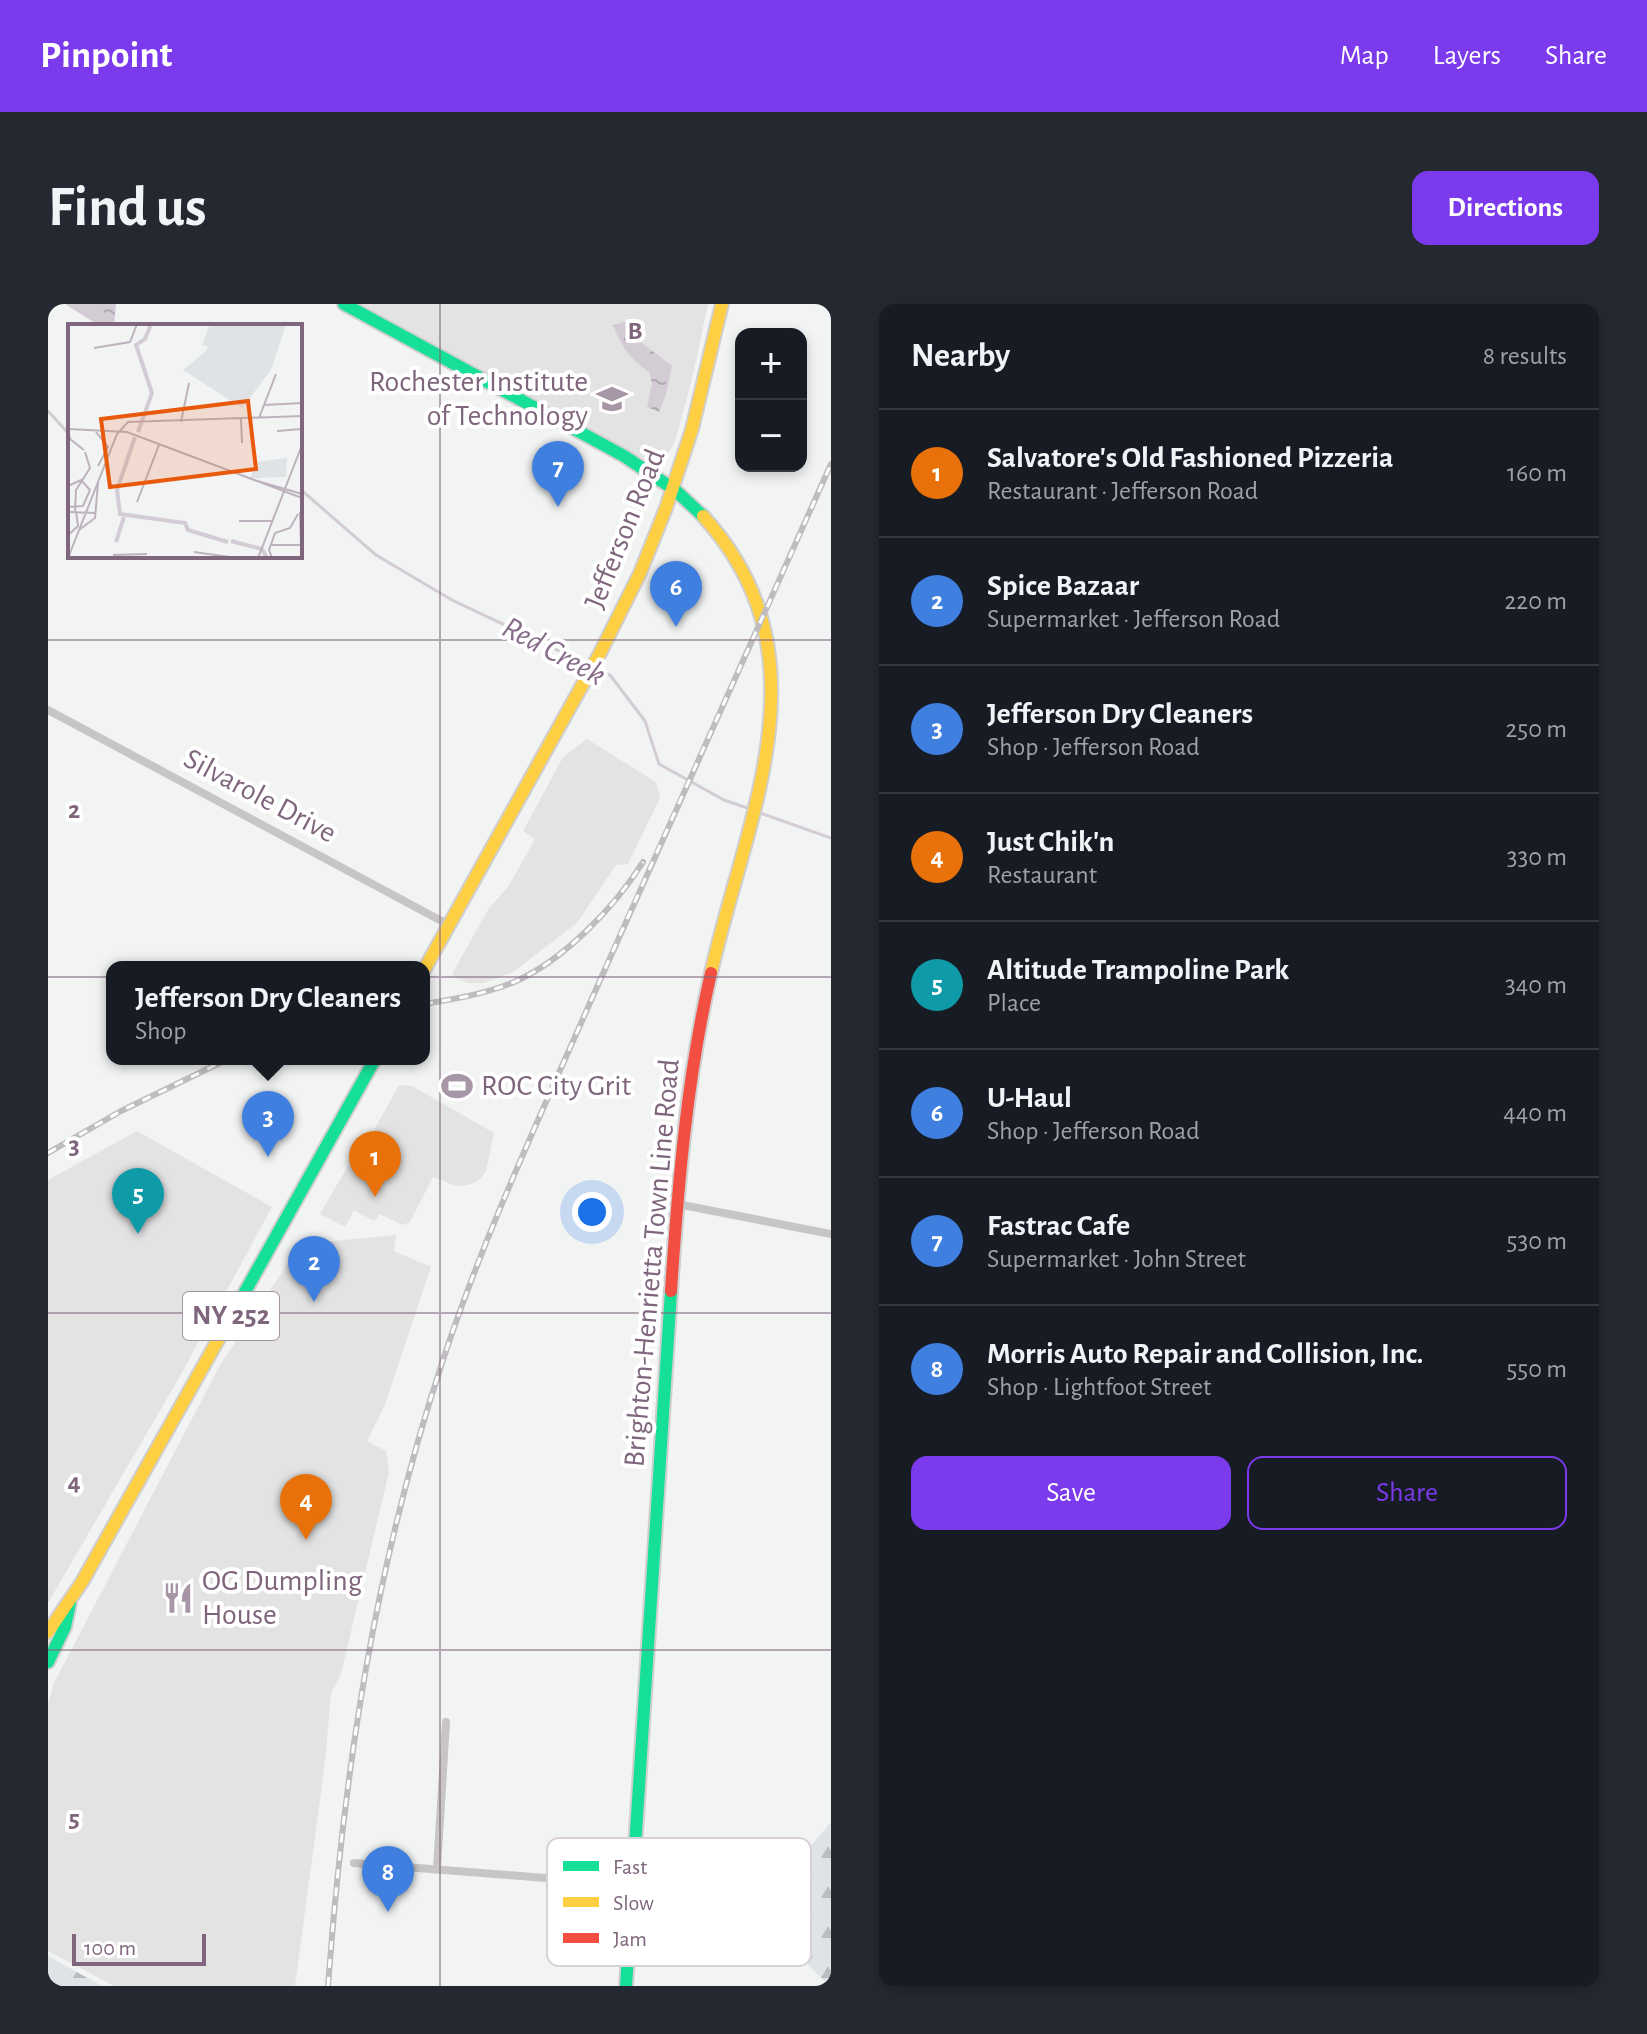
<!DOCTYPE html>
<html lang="en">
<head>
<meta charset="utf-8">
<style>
  :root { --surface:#171b24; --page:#242831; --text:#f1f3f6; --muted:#9ea1a6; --line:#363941; --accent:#7c3aed }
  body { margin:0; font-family:"Alegreya Sans",sans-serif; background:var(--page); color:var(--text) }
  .controls { position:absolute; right:24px; top:24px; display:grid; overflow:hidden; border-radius:16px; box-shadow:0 4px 12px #0003 }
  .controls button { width:72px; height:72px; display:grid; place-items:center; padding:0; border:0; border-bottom:2px solid var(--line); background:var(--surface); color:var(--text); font:40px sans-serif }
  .scale { position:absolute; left:24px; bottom:20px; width:134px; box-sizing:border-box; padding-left:8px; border:4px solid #7f667d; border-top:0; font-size:22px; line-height:28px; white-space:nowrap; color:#7f667d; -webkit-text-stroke:6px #fff; paint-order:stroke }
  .you { position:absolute; left:544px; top:908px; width:28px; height:28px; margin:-20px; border:6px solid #fff; border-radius:50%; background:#1a73e8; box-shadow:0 0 0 12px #1a73e833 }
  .badge { display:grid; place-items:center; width:52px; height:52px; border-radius:50%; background:var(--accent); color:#fff; font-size:26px; font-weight:700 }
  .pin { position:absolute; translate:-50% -66px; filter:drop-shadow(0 2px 4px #0008) }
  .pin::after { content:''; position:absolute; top:42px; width:28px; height:24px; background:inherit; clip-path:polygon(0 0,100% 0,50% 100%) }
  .popup { position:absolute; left:58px; top:657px; width:324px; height:104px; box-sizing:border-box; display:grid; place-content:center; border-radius:16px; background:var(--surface); filter:drop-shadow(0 2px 6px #0005); font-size:26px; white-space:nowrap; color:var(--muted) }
  .popup b { font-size:30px; color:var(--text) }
  .popup::after { content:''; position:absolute; left:50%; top:100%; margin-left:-16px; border:16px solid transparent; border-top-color:var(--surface) }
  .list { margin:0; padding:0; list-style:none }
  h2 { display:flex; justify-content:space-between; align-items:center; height:104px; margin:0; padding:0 32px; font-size:34px }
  h2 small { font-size:26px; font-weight:400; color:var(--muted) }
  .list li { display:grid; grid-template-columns:52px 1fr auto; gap:24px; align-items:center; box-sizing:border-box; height:128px; padding:0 32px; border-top:2px solid var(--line) }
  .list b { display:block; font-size:30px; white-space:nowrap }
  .list p { margin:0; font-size:26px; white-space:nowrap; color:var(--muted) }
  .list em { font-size:26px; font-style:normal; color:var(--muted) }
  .actions { display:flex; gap:16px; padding:24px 32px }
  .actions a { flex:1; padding:18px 0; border:2px solid var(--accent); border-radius:16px; text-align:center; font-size:28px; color:var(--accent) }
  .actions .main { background:var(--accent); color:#fff }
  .map { position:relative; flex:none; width:783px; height:1682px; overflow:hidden; border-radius:16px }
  header { display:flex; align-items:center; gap:48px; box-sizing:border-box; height:112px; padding:0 40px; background:var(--accent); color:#fff }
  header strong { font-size:38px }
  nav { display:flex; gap:44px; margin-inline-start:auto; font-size:28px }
  .intro { display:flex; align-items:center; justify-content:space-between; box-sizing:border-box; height:192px; padding:0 48px }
  h1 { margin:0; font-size:56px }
  .button { padding:20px 36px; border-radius:16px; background:var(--accent); color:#fff; font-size:28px; font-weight:700 }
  main { display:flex; gap:48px; padding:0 48px }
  aside { flex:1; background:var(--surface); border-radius:16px; box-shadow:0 4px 12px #0003 }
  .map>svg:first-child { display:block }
  .built { fill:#e4e3e4 }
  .forest { fill:url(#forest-firs) }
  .water { fill:url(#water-ripples) }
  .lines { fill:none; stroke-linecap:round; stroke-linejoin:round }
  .stream { stroke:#d3ccd5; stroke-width:3 }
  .fast-casing { stroke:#d0cfd0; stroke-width:16 }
  .slow-casing { stroke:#d0cfd0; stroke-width:16 }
  .jam-casing { stroke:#d0cfd0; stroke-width:16 }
  .street { stroke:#c8c5c7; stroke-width:8 }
  .fast { stroke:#16e098; stroke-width:12 }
  .slow { stroke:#ffcf43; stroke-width:12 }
  .jam { stroke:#f24e42; stroke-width:12 }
  .rail-casing { stroke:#bebcbe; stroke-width:6 }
  .rail { stroke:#fff; stroke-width:3; stroke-dasharray:9; stroke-linecap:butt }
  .grid { fill:none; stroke:#7f667d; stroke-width:2; stroke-opacity:0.55 }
  .labels { text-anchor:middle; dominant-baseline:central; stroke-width:8; stroke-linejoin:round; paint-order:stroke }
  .shield { fill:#fff; stroke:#a594a4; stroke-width:2 }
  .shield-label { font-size:28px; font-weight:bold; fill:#7f667d }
  .poi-label { font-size:30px; fill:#7f667d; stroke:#fff; text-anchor:start }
  .street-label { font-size:30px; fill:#7f667d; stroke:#fff }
  .water-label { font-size:32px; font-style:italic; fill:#876c8a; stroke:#fff }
  .inset-river { fill:none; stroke:#d3ccd5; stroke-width:4 }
  .inset-road { fill:none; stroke:#bdb2bd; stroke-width:2 }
  .view { fill:#e8590c; fill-opacity:0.15; stroke:#e8590c; stroke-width:4 }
  .inset-edge { fill:none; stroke:#7f667d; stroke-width:4 }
  .key { fill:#fff; stroke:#d9d1d8; stroke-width:2 }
  .key-label { font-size:22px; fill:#7f667d }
  .grid-label { font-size:26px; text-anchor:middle; font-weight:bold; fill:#7f667d; stroke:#fff; stroke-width:8; stroke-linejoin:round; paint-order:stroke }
</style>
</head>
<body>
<header>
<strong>Pinpoint</strong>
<nav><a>Map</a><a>Layers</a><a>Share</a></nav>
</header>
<div class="intro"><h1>Find us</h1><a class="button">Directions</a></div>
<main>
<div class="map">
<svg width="783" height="1682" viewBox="0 0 783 1682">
  <defs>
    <pattern id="forest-firs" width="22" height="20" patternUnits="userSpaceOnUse" patternTransform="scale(2)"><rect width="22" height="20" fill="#dfe3e5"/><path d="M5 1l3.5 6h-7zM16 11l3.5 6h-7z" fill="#babcbf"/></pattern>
    <pattern id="water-ripples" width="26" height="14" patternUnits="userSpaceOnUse" patternTransform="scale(2)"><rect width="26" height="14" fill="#d3ccd5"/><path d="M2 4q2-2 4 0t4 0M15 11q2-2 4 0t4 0" fill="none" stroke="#b0a9b2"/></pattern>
  </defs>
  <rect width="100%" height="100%" fill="#f2f3f3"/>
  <g class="built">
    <path d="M313 0H660L644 75 627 138 619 151 605 156 595 154Z"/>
    <path d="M539 435 608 478 612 494 580 560 568 561 529 619 465 668 436 679H420L406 673 405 668 441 604 460 583 487 535 475 527 515 453Z"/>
    <path d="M351 781 364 782 446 829 438 867 430 877 420 881 408 882 385 873 362 918 354 921 332 910 326 917 306 906 297 923 272 910 308 848 315 846Z"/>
    <path d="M89 827 224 903 131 1074 0 1299V876Z"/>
    <path d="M348 931 346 947 383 963 337 1101 319 1137 338 1147 341 1168 293 1370 283 1389 277 1458 247 1682H66L0 1647V1399L6 1379 172 1061 253 940Z"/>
  </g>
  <g class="forest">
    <path d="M783 1518V1682H781L708 1607Z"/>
    <path d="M0 1652 54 1682H0Z"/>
  </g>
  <g class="water">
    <path d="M17 0H68L66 22 50 21Z"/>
    <path d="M583 16 590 36 624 62 618 91 611 108 599 103 604 79 601 68C581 54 574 44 565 21Z"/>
  </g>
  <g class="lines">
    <g class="stream">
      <path d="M0 107 22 131"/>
      <path d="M252 185 328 251 404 296 541 361"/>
      <path d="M547 364 562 371 597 417 611 460 676 496 705 506"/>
      <path d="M712 509 783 534"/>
    </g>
    <defs>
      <g id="fast">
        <path d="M296 0 576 152 627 186 655 212"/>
        <path d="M193 995 327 755"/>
        <path d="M0 1358 17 1323 22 1299"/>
        <path d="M578 1682 623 987"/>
      </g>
      <g id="slow">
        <path d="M655 212C783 353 698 512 663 669"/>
        <path d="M376 666 551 351 592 269 618 204 644 125 674 0"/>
        <path d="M0 1328 34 1278 193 995"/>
      </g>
      <path id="jam" d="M623 987C630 880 639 773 663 669"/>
    </defs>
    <use href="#fast" class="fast-casing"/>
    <use href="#slow" class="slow-casing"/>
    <use href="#jam" class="jam-casing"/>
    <g class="street">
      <path d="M0 406 401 621"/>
      <path d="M629 900 783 930"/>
      <path d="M306 1559 586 1581"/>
      <path d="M389 1565 398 1418"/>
    </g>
    <use href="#fast" class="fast"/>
    <use href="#slow" class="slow"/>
    <use href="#jam" class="jam"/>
    <defs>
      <g id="rail">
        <path d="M376 700C407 695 437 690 466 678 515 657 567 603 595 558"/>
        <path d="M0 849 73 807 180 755"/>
        <path d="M280 1682C296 1465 327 1260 396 1053 436 932 490 817 541 701 621 520 703 340 783 160"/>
      </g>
    </defs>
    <use href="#rail" class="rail-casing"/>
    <use href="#rail" class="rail"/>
  </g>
  <path class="grid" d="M392 0V1682M0 336H783M0 673H783M0 1009H783M0 1346H783"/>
  <defs>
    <symbol id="university-bare" viewBox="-9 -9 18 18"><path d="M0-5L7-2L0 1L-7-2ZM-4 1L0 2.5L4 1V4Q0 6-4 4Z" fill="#a797a6" stroke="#fff" stroke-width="2.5" paint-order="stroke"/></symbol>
    <symbol id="stadium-bare" viewBox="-9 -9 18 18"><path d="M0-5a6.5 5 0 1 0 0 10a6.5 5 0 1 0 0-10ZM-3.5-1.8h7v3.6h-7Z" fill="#a797a6" stroke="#fff" stroke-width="2.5" paint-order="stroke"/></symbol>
    <symbol id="restaurant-bare" viewBox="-9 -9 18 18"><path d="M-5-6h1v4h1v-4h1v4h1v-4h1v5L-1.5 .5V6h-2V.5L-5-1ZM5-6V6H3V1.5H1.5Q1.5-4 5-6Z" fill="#a797a6" stroke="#fff" stroke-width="2.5" paint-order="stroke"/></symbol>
  </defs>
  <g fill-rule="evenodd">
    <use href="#university-bare" x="542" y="73" width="44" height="44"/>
    <use href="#stadium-bare" x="387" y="760" width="44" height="44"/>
    <use href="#restaurant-bare" x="108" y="1272" width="44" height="44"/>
  </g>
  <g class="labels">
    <rect class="shield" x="135" y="988" width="96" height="48" rx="6"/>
    <g class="shield-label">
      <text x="183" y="1012">NY 252</text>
    </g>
    <g class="poi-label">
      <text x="540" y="78" text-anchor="end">Rochester Institute<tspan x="540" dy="34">of Technology</tspan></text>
      <text x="433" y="782">ROC City Grit</text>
      <text x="154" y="1277">OG Dumpling<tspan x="154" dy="34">House</tspan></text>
    </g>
    <g class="street-label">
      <text transform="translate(577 225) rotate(-68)">Jefferson Road</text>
      <text transform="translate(212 492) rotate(28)">Silvarole Drive</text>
      <text transform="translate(604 959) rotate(-85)">Brighton-Henrietta Town Line Road</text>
    </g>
    <g class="water-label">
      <text transform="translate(506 347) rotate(28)">Red Creek</text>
    </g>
  </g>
  <g transform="translate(20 20)">
    <rect width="234" height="234" fill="#f2f3f3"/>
    <path d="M142 0H218L203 46 174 84 115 46 137 28 140 22 134 21ZM219 134 218 153 182 154 189 138Z" fill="#dfe3e5"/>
    <path class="inset-river" d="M70 108 84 69 68 21 77 15 83 0M67 113 49 166 52 190 117 199 120 206 160 218M163 217 194 225 199 234M48 218 56 193"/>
    <path class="inset-road" d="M26 24 62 18 69 0M196 81 234 79M191 94 208 50M173 95 174 119M113 98 121 59M0 105 2 115 16 126M0 105 59 108 234 174M209 107 234 105M28 108 40 123 30 142M186 156 234 170M0 162 13 156 22 166 15 182 0 183M69 178 91 121M7 187 8 166 22 144 17 128M0 188 28 189M171 197H204M11 206 27 194 30 159M0 211 10 202 8 187M202 221H233L232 188M126 228 169 234M45 231 79 230M0 234 49 110 60 98 234 92M190 234 234 121M204 234 201 226 207 209 222 204 230 190"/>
    <path class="view" d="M180 77 188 145 42 163 33 95Z"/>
    <rect width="234" height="234" class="inset-edge"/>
  </g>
  <rect x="499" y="1534" width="264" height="128" rx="12" class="key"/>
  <rect x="515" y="1557" width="36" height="10" fill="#16e098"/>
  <rect x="515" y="1593" width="36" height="10" fill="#ffcf43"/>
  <rect x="515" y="1629" width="36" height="10" fill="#f24e42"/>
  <g class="key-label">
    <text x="565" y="1570">Fast</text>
    <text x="565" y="1606">Slow</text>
    <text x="565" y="1642">Jam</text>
  </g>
  <g class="grid-label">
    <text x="587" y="35">B</text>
    <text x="26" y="514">2</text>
    <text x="26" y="850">3</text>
    <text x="26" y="1186">4</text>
    <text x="26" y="1523">5</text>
  </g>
</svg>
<div class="controls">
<button>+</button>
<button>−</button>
</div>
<div class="scale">100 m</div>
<div class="you"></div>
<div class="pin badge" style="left:327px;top:893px;background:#e8710a">1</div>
<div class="pin badge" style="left:266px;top:998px;background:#3f7fe0">2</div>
<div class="pin badge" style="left:220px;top:853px;background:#3f7fe0">3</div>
<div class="popup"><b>Jefferson Dry Cleaners</b>Shop</div>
<div class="pin badge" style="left:258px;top:1236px;background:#e8710a">4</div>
<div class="pin badge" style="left:90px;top:930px;background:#0f9aa8">5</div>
<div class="pin badge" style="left:628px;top:323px;background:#3f7fe0">6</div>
<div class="pin badge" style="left:510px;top:203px;background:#3f7fe0">7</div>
<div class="pin badge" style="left:340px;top:1608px;background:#3f7fe0">8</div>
</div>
<aside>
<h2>Nearby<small>8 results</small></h2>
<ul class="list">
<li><span class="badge" style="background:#e8710a">1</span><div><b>Salvatore's Old Fashioned Pizzeria</b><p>Restaurant · Jefferson Road</p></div><em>160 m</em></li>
<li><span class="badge" style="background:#3f7fe0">2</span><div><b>Spice Bazaar</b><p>Supermarket · Jefferson Road</p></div><em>220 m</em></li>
<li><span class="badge" style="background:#3f7fe0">3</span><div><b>Jefferson Dry Cleaners</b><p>Shop · Jefferson Road</p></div><em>250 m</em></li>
<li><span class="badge" style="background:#e8710a">4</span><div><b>Just Chik'n</b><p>Restaurant</p></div><em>330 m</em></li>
<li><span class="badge" style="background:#0f9aa8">5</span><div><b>Altitude Trampoline Park</b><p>Place</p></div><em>340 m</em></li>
<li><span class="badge" style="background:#3f7fe0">6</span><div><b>U-Haul</b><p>Shop · Jefferson Road</p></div><em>440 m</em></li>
<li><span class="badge" style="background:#3f7fe0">7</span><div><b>Fastrac Cafe</b><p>Supermarket · John Street</p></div><em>530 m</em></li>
<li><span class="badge" style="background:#3f7fe0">8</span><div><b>Morris Auto Repair and Collision, Inc.</b><p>Shop · Lightfoot Street</p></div><em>550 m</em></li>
</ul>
<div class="actions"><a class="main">Save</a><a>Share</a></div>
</aside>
</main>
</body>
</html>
